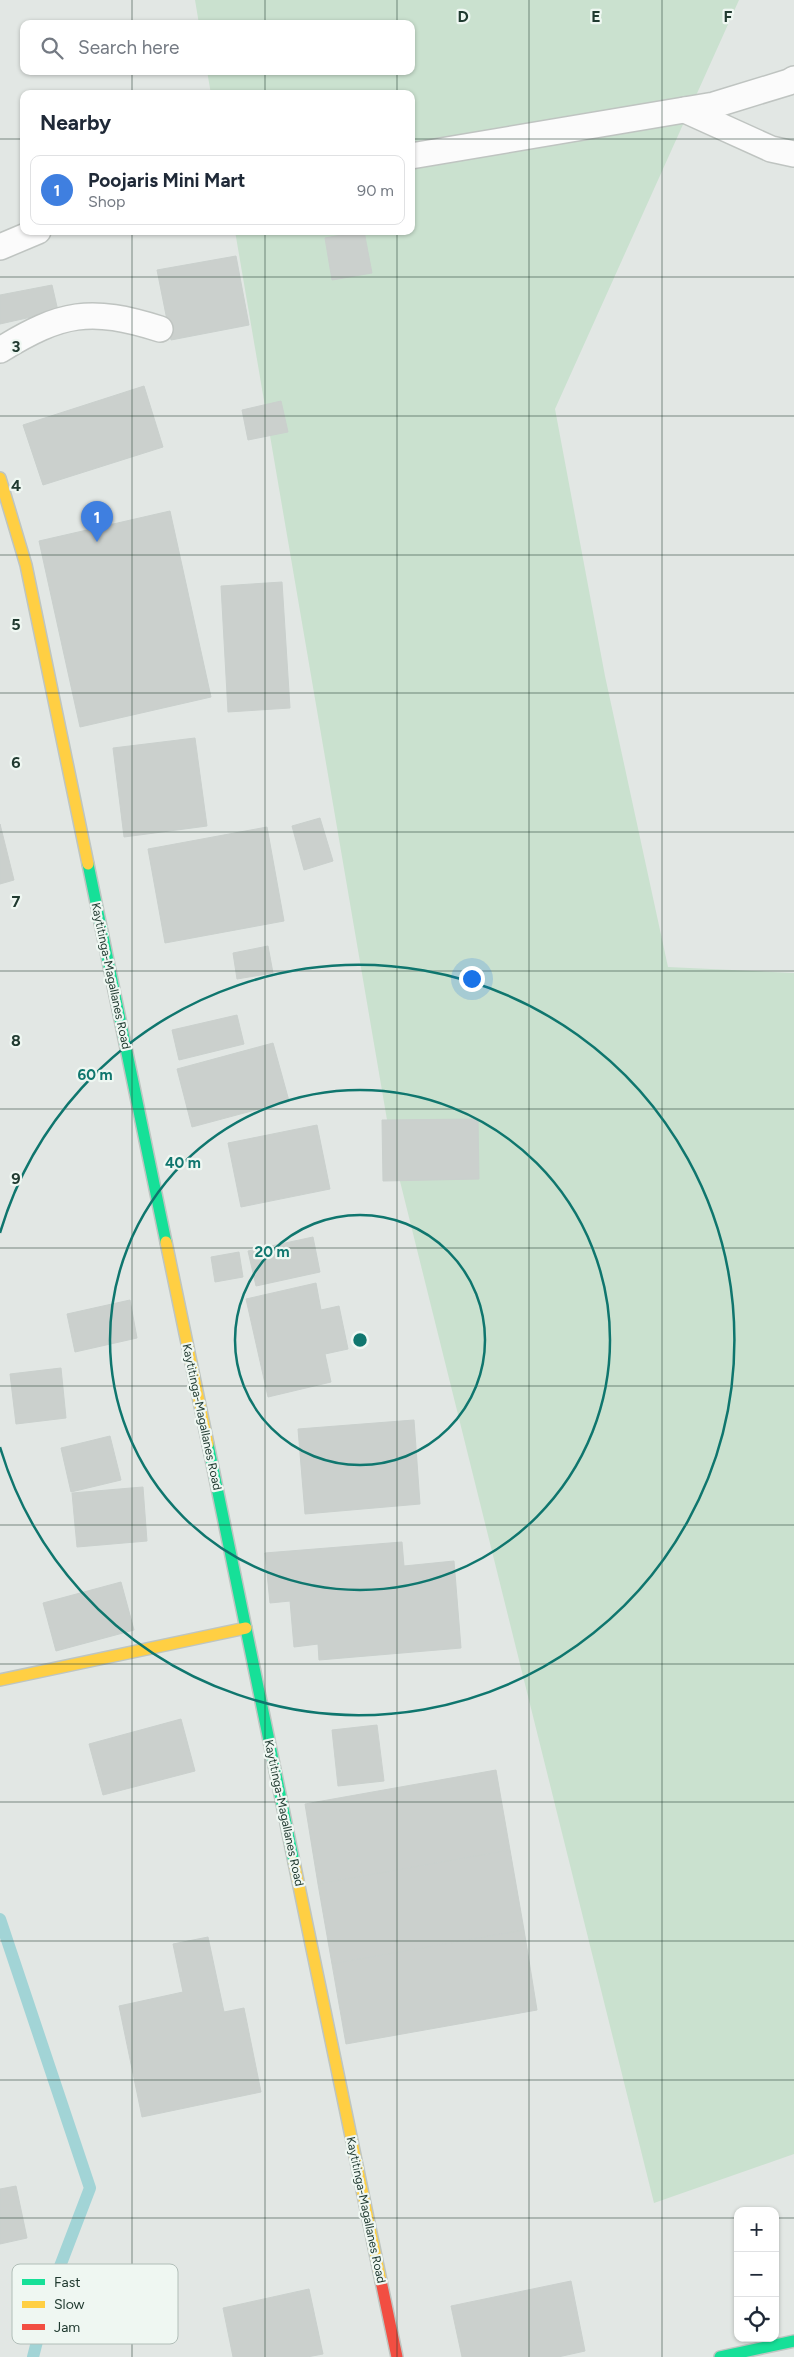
<!DOCTYPE html>
<html lang="en">
<head>
<meta charset="utf-8">
<style>
  :root { --surface:#fff; --page:#f2f2f3; --text:#1f2937; --muted:#747a83; --line:#e0e1e3; --accent:#64776f }
  body { margin:0; font-family:Figtree,sans-serif; background:var(--page); color:var(--text) }
  .controls { position:absolute; right:15px; bottom:15px; display:grid; overflow:hidden; border-radius:10px; box-shadow:0 1px 4px #0004 }
  .controls button { width:45px; height:45px; display:grid; place-items:center; padding:0; border:0; border-bottom:1px solid var(--line); background:var(--surface); color:var(--text); font:25px sans-serif }
  .you { position:absolute; left:471px; top:978px; width:18px; height:18px; margin:-12px; border:4px solid #fff; border-radius:50%; background:#1a73e8; box-shadow:0 0 0 8px #1a73e833 }
  .badge { display:grid; place-items:center; width:32px; height:32px; border-radius:50%; background:var(--accent); color:#fff; font-size:16px; font-weight:700 }
  .pin { position:absolute; translate:-50% -41px; filter:drop-shadow(0 1px 2px #0008) }
  .pin::after { content:''; position:absolute; top:26px; width:18px; height:15px; background:inherit; clip-path:polygon(0 0,100% 0,50% 100%) }
  .list { margin:0; padding:0; list-style:none }
  h2 { display:flex; justify-content:space-between; align-items:center; height:65px; margin:0; padding:0 20px; font-size:21px }
  h2 small { font-size:16px; font-weight:400; color:var(--muted) }
  .list li { display:grid; grid-template-columns:32px 1fr auto; gap:15px; align-items:center; box-sizing:border-box; height:70px; margin:0 10px 10px; padding:0 10px; border:1px solid var(--line); border-radius:10px }
  .list b { display:block; font-size:19px; white-space:nowrap }
  .list p { margin:0; font-size:16px; white-space:nowrap; color:var(--muted) }
  .list em { font-size:16px; font-style:normal; color:var(--muted) }
  .icon { flex:none; width:28px; height:28px; fill:none; stroke:currentColor; stroke-width:2; stroke-linecap:round; stroke-linejoin:round }
  .map { position:relative; flex:none; width:794px; height:2357px; overflow:hidden }
  .search { position:absolute; background:var(--surface); box-shadow:0 1px 4px #0004; left:20px; top:20px; width:395px; height:55px; display:flex; align-items:center; gap:12px; box-sizing:border-box; padding:0 18px; border-radius:10px; color:var(--muted); font-size:19px }
  .panel { position:absolute; background:var(--surface); box-shadow:0 1px 4px #0004; left:20px; top:90px; width:395px; height:145px; border-radius:10px }
  .map>svg:first-child { display:block }
  .green { fill:#cae1cf }
  .lines { fill:none; stroke-linecap:round; stroke-linejoin:round }
  .stream { stroke:#a2d4d6; stroke-width:12 }
  .building { fill:#cbd0cd; stroke:#cad0cd }
  .lane-casing { stroke:#bfc4c1; stroke-width:28 }
  .fast-casing { stroke:#bec5c1; stroke-width:14 }
  .slow-casing { stroke:#bec5c1; stroke-width:14 }
  .jam-casing { stroke:#bec5c1; stroke-width:14 }
  .lane { stroke:#fbfbfb; stroke-width:25 }
  .fast { stroke:#16e098; stroke-width:11 }
  .slow { stroke:#ffcf43; stroke-width:11 }
  .jam { stroke:#f24e42; stroke-width:11 }
  .grid { fill:none; stroke:#203a30; stroke-width:1; stroke-opacity:0.55 }
  .ring { fill:none; stroke:#0f766e; stroke-width:2.5 }
  .labels { text-anchor:middle; dominant-baseline:central; stroke-width:4.5; stroke-linejoin:round; paint-order:stroke }
  .street-label { font-size:12px; fill:#203a30; stroke:#eff7f2 }
  .key { fill:#eff7f2; stroke:#b1beb8; stroke-width:1 }
  .key-label { font-size:14px; fill:#203a30 }
  .grid-label { font-size:16px; text-anchor:middle; font-weight:bold; fill:#203a30; stroke:#eff7f2; stroke-width:4.5; stroke-linejoin:round; paint-order:stroke }
  .centre { fill:#0f766e; stroke:#eff7f2; stroke-width:2.5 }
  .ring-label { font-size:15px; text-anchor:middle; font-weight:bold; fill:#0f766e; stroke:#eff7f2; stroke-width:4.5; stroke-linejoin:round; paint-order:stroke }
</style>
</head>
<body>
<div class="map">
<svg width="794" height="2357" viewBox="0 0 794 2357">
  <rect width="100%" height="100%" fill="#e2e7e4"/>
  <path class="green" d="M195 0H739L555 409 605 676 668 967 794 973V2154L654 2203 392 1149 235 231H411V94H211L207 71H411V24H199Z"/>
  <g class="lines">
    <path class="stream" d="M0 1919 90 2188 49 2295 33 2357"/>
  </g>
  <g class="building">
    <path d="M364 231 372 273 332 280 325 238Z"/>
    <path d="M236 256 249 325 171 340 157 270Z"/>
    <path d="M52 285 58 311 0 324V295Z"/>
    <path d="M144 386 163 447 43 485 23 425Z"/>
    <path d="M281 401 288 432 248 440 242 410Z"/>
    <path d="M170 511 211 697 80 727 39 541Z"/>
    <path d="M282 582 290 708 228 712 221 586Z"/>
    <path d="M195 738 207 826 124 837 113 748Z"/>
    <path d="M320 818 333 861 304 870 292 826Z"/>
    <path d="M0 824 14 880 0 884Z"/>
    <path d="M267 827 284 921 165 943 148 849Z"/>
    <path d="M268 946 273 973 237 979 233 953Z"/>
    <path d="M237 1015 244 1044 179 1060 172 1030Z"/>
    <path d="M273 1043 289 1101 192 1127 177 1069Z"/>
    <path d="M478 1119 479 1179 383 1181 382 1120Z"/>
    <path d="M317 1125 330 1189 241 1207 228 1143Z"/>
    <path d="M313 1237 320 1272 256 1286 248 1251Z"/>
    <path d="M239 1252 243 1277 215 1282 211 1257Z"/>
    <path d="M316 1283 321 1310 339 1306 348 1349 325 1354 331 1382 268 1397 246 1299Z"/>
    <path d="M130 1300 137 1338 75 1352 67 1314Z"/>
    <path d="M61 1368 66 1418 16 1424 10 1374Z"/>
    <path d="M414 1420 420 1504 305 1514 298 1429Z"/>
    <path d="M110 1436 121 1480 71 1492 61 1448Z"/>
    <path d="M143 1487 147 1541 77 1547 72 1493Z"/>
    <path d="M402 1542 404 1566 454 1561 461 1648 319 1660 318 1644 294 1647 290 1601 270 1603 265 1553Z"/>
    <path d="M121 1582 134 1630 56 1651 43 1603Z"/>
    <path d="M181 1719 195 1771 103 1795 89 1744Z"/>
    <path d="M377 1725 384 1781 338 1786 332 1730Z"/>
    <path d="M496 1770 510 1850 318 1884 305 1804Z"/>
    <path d="M510 1850 524 1930 332 1964 318 1884Z"/>
    <path d="M524 1930 537 2010 346 2044 332 1964Z"/>
    <path d="M208 1937 224 2012 244 2008 261 2092 142 2117 119 2006 183 1992 173 1944Z"/>
    <path d="M16 2186 27 2238 0 2244V2189Z"/>
    <path d="M571 2281 585 2351 558 2357H462L451 2306Z"/>
    <path d="M309 2289 323 2354 307 2357H233L223 2308Z"/>
  </g>
  <g class="lines">
    <defs>
      <g id="lane">
        <path d="M685 110 771 149 794 154"/>
        <path d="M411 156 714 105 789 82 794 79"/>
        <path d="M0 247 38 231"/>
        <path d="M0 350C62 312 90 307 160 329"/>
      </g>
      <g id="fast">
        <path d="M88 864 166 1242"/>
        <path d="M208 1444 294 1862"/>
        <path d="M720 2357 794 2341"/>
      </g>
      <g id="slow">
        <path d="M0 478 26 565 88 864"/>
        <path d="M166 1242 208 1444"/>
        <path d="M0 1680 246 1628"/>
        <path d="M294 1862 381 2281"/>
      </g>
      <path id="jam" d="M381 2281 397 2357"/>
    </defs>
    <use href="#lane" class="lane-casing"/>
    <use href="#fast" class="fast-casing"/>
    <use href="#slow" class="slow-casing"/>
    <use href="#jam" class="jam-casing"/>
    <use href="#lane" class="lane"/>
    <use href="#fast" class="fast"/>
    <use href="#slow" class="slow"/>
    <use href="#jam" class="jam"/>
  </g>
  <path class="grid" d="M132 0V24M265 0V24M397 0V24M529 0V2357M662 0V2357M132 71V94M265 71V94M397 71V94M0 139H24M411 139H794M132 231V2357M265 231V2357M397 231V2357M0 277H794M0 416H794M0 555H794M0 693H794M0 832H794M0 971H794M0 1109H794M0 1248H794M0 1386H794M0 1525H794M0 1664H794M0 1802H794M0 1941H794M0 2080H794M0 2218H738M775 2218H794"/>
  <g class="ring">
    <circle cx="360" cy="1340" r="125"/>
    <circle cx="360" cy="1340" r="250"/>
    <path d="M0 1233A375 375 0 1 1 0 1447"/>
  </g>
  <g class="labels">
    <g class="street-label">
      <text transform="translate(111 976) rotate(78)">Kaytitinga-Magallanes Road</text>
      <text transform="translate(202 1417) rotate(78)">Kaytitinga-Magallanes Road</text>
      <text transform="translate(284 1813) rotate(78)">Kaytitinga-Magallanes Road</text>
      <text transform="translate(366 2210) rotate(78)">Kaytitinga-Magallanes Road</text>
    </g>
  </g>
  <rect x="12" y="2264" width="166" height="80" rx="8" class="key"/>
  <rect x="22" y="2279" width="23" height="6" fill="#16e098"/>
  <rect x="22" y="2301" width="23" height="7" fill="#ffcf43"/>
  <rect x="22" y="2324" width="23" height="6" fill="#f24e42"/>
  <g class="key-label">
    <text x="54" y="2287">Fast</text>
    <text x="54" y="2309">Slow</text>
    <text x="54" y="2332">Jam</text>
  </g>
  <g class="grid-label">
    <text x="463" y="22">D</text>
    <text x="596" y="22">E</text>
    <text x="728" y="22">F</text>
    <text x="16" y="352">3</text>
    <text x="16" y="491">4</text>
    <text x="16" y="630">5</text>
    <text x="16" y="768">6</text>
    <text x="16" y="907">7</text>
    <text x="16" y="1046">8</text>
    <text x="16" y="1184">9</text>
  </g>
  <circle cx="360" cy="1340" r="8" class="centre"/>
  <g class="ring-label">
    <text x="95" y="1080">60 m</text>
    <text x="183" y="1168">40 m</text>
    <text x="272" y="1257">20 m</text>
  </g>
</svg>
<div class="controls">
<button>+</button>
<button>−</button>
<button><svg class="icon" aria-label="locate" viewBox="0 0 24 24"><circle cx="12" cy="12" r="6"/><path d="M12 2v4M12 18v4M2 12h4M18 12h4"/></svg></button>
</div>
<div class="you"></div>
<div class="pin badge" style="left:97px;top:542px;background:#3f7fe0">1</div>
<div class="search"><svg class="icon" aria-label="search" viewBox="0 0 24 24"><circle cx="10" cy="10" r="6"/><path d="M15 15l6 6"/></svg>Search here</div>
<section class="panel">
<h2>Nearby<small></small></h2>
<ul class="list">
<li><span class="badge" style="background:#3f7fe0">1</span><div><b>Poojaris Mini Mart</b><p>Shop</p></div><em>90 m</em></li>
</ul>
</section>
</div>
</body>
</html>
